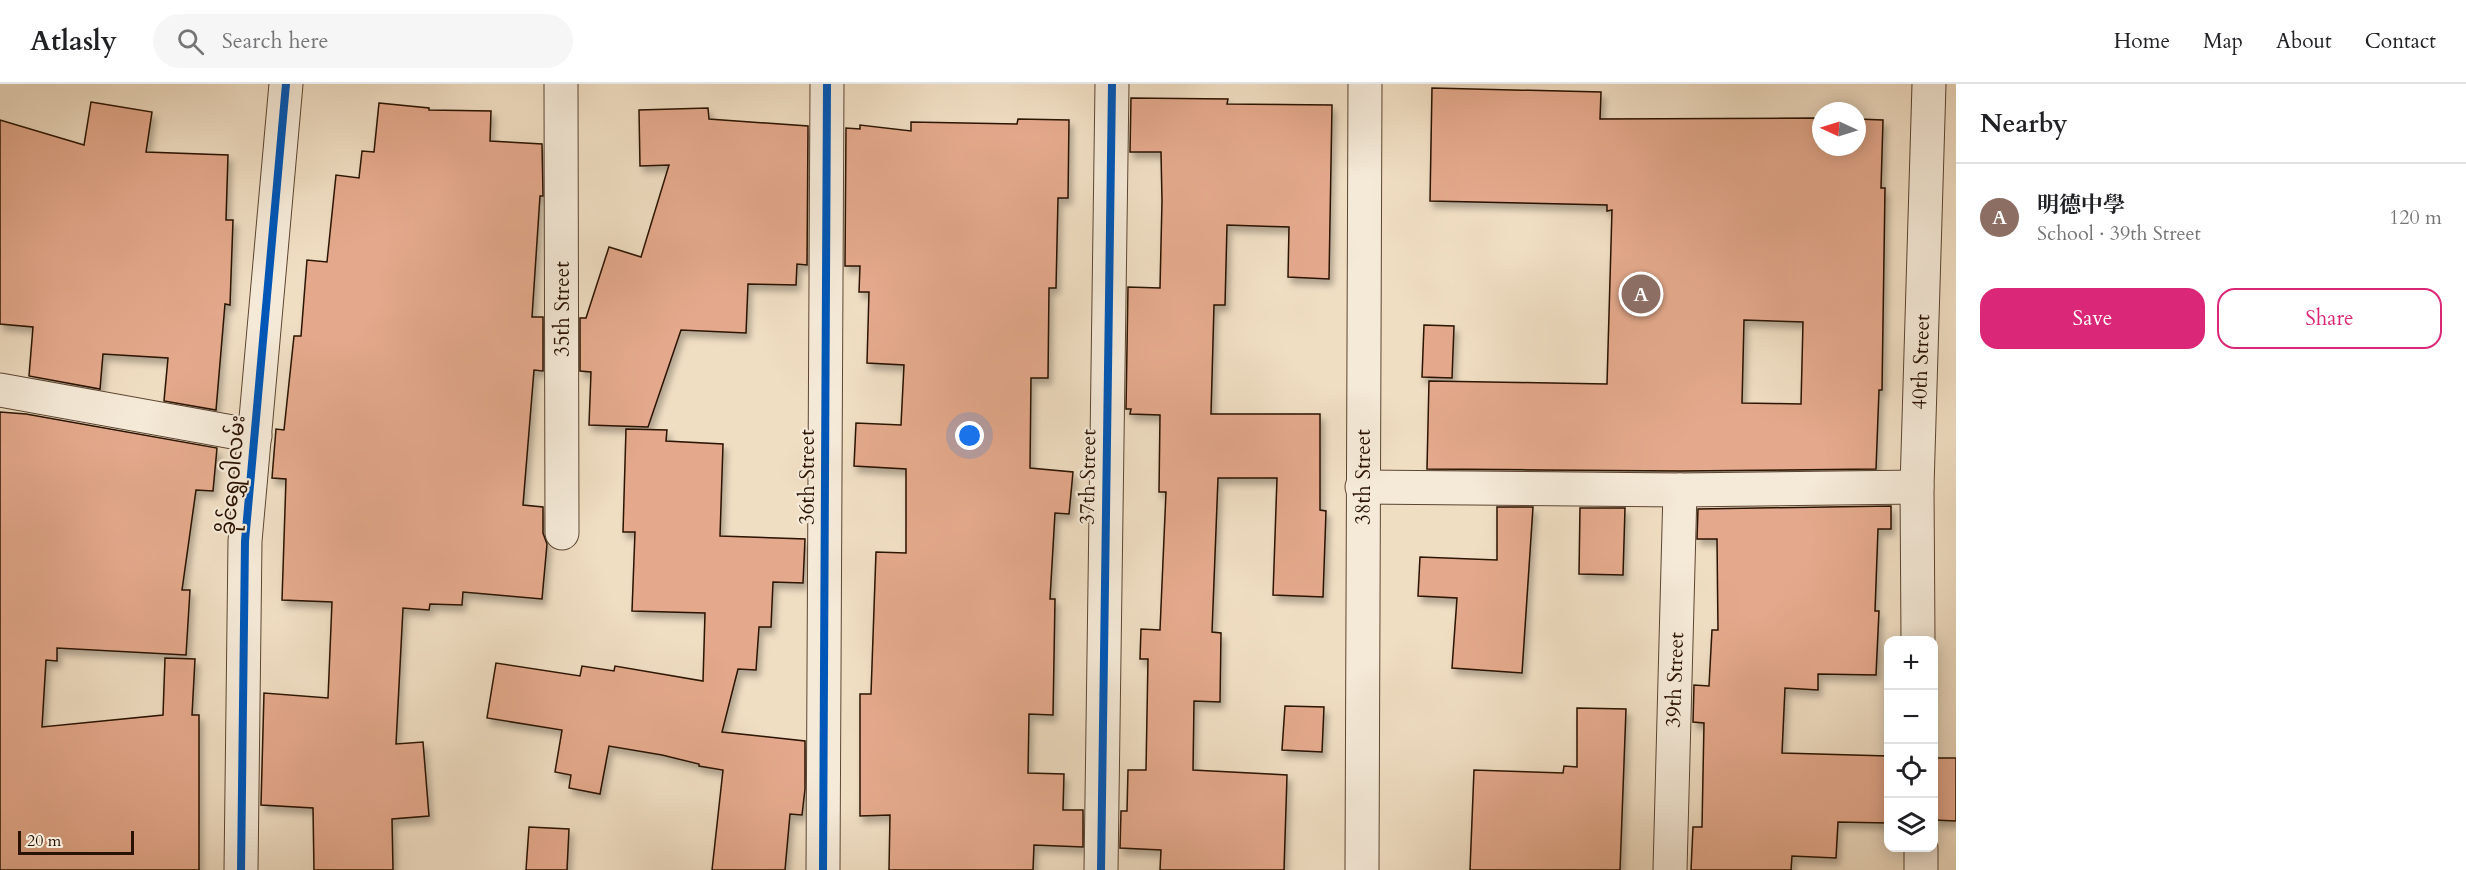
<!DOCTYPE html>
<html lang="en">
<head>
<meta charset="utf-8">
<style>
  :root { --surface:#fff; --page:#f6f6f6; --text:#202124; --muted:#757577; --line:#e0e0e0; --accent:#db2777 }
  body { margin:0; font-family:Cardo,"Noto Serif SC","Noto Sans Myanmar",serif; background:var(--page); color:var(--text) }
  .controls { position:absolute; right:18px; bottom:18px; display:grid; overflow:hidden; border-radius:12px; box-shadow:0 3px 15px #0003 }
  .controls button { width:54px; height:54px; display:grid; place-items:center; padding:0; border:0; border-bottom:2px solid var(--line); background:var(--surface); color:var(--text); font:30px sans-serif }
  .compass { position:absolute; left:1812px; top:18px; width:54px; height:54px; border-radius:50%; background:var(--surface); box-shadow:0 3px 15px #0003; rotate:274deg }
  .scale { position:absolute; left:18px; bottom:15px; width:116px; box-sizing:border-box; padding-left:6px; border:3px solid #2a1200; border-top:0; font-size:16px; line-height:21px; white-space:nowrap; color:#2a1200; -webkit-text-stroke:4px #f5ead8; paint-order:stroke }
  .you { position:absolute; left:970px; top:352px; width:21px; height:21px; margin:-15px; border:4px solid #fff; border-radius:50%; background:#1a73e8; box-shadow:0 0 0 9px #1a73e833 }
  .badge { display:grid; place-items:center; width:39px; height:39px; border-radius:50%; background:var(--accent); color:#fff; font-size:20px; font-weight:700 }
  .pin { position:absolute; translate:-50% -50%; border:3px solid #fff; box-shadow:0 2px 6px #0006 }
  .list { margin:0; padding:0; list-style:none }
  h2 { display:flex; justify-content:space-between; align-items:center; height:78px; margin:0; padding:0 24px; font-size:26px }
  h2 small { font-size:20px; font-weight:400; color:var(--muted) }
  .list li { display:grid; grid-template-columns:39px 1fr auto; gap:18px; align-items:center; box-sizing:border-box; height:108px; padding:0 24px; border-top:2px solid var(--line) }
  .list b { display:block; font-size:22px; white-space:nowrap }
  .list p { margin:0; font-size:20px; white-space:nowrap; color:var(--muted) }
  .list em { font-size:20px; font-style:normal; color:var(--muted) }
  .actions { display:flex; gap:12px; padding:18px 24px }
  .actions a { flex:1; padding:14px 0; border:2px solid var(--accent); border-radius:18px; text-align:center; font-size:21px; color:var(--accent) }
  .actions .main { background:var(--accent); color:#fff }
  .icon { flex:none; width:33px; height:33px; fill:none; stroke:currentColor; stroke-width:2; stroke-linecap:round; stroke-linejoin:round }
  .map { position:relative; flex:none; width:1956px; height:786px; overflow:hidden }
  header { display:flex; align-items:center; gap:36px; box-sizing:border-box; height:84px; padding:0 30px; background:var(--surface); border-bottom:2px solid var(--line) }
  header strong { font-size:28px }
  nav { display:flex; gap:33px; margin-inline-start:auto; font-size:21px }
  .search { width:420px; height:54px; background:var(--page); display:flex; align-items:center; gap:15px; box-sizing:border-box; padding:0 21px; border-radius:33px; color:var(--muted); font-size:22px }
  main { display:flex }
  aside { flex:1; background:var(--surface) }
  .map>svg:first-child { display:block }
  .building { fill:#e4a98c; stroke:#2a1200; stroke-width:1.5; fill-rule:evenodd; filter:url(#shadow) }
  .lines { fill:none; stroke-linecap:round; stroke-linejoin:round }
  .minor-casing { stroke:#5c4531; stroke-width:35 }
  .minor { stroke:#f5ead8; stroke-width:33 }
  .cycleway-casing { stroke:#f5ead8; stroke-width:11 }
  .cycleway { stroke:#0057b8; stroke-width:8 }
  .labels { text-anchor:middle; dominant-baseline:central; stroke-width:4.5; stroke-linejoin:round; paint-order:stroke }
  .street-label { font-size:21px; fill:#2a1200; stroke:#f5ead8 }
</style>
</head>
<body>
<header>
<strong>Atlasly</strong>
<div class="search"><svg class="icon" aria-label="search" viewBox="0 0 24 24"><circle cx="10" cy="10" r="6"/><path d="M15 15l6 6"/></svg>Search here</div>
<nav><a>Home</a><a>Map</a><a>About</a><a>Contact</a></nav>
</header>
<main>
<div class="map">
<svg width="1956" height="786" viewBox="0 0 1956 786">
  <defs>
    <filter id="shadow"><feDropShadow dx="3.5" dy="6" stdDeviation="3" flood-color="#0004"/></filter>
  </defs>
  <rect width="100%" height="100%" fill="#f0dec3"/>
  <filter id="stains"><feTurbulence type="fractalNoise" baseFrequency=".00333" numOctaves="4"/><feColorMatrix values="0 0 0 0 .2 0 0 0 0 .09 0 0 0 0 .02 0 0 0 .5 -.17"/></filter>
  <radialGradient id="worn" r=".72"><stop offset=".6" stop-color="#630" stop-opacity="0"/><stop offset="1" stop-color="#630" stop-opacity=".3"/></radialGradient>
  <g class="building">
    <path d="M1432 4 1601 8 1600 35 1821 34V63H1857V35L1883 36 1881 104H1885L1882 306H1879L1876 385 1680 387 1427 385 1429 297 1607 300 1612 126 1607 127V121L1430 117ZM1744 236 1803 238 1801 320 1742 319Z"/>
    <path d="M1131 14 1228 15 1227 20 1332 21 1329 195 1288 193 1289 143 1227 141 1225 221H1214L1211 330H1320V426L1326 427 1323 513 1273 511 1277 394H1218L1212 548 1221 549 1220 618 1194 617 1193 686 1287 691 1284 786H1160L1161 766 1120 764 1121 727H1127L1128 686H1146L1148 575H1140L1141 545 1160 546 1166 408H1159L1160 331 1130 330 1131 325H1126L1128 203 1160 204 1162 117 1161 68H1130Z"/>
    <path d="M91 18 152 28 146 68 228 71 226 136H233L230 221 225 220 216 326 164 317 168 274 103 270 100 305 29 292 33 243 0 240V36L84 61Z"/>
    <path d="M379 19 429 24V26L491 27 490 57 542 60 543 112H540L532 233H543V287L534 286 523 421 543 423V449L547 460 542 515 463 508 462 521 430 520 429 526 403 524 396 660 423 658 429 732 392 735 393 786H314L313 724 261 721 264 609 328 614 332 518 282 516 286 395 272 394 276 345 284 346 294 252H301L307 176 327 178 336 91 359 94 362 67 374 68Z"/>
    <path d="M708 24 709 35 808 42 807 181 797 180 796 201 748 200 746 249 681 246 648 343 589 341 591 288 580 287V234H586L609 163 641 173 669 81 640 82 639 26Z"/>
    <path d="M1018 35 1069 36 1068 114H1058L1056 204H1049L1048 294H1031L1030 384 1073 388 1069 430 1055 429 1050 515H1055L1053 631 1029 630 1028 689 1064 690 1063 726H1083V763L1034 761 1033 786H889L890 731 860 732V610H871L876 468 906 469V385L854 382 856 339 901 341 904 281 867 279 869 208H859L860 182H845L846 44 860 45V41L911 47V38L1017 40Z"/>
    <path d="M1424 241 1454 242 1452 294 1422 293Z"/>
    <path d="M0 328 26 330 217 364 213 407 196 406 182 506H190L186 571 57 564V577L46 576 42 643 163 631 165 574 195 575 192 631H199V786H0Z"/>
    <path d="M626 345 667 346 666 357 723 360 720 452 805 455 803 499 773 498 771 543H759L756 586 738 585 722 648 805 657V705L802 731 790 730 785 786H712L723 686 699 682V680L662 671 609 662 600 710 569 704 571 691 555 688 562 646 487 634 496 579 580 592 582 582 614 587 615 582 703 597 705 529 632 527 635 448H623Z"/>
    <path d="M1891 422V445H1878L1875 527H1879L1876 591 1818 590V606L1785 604 1782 669 1888 672V739L1838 738 1836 774 1792 772 1791 786H1691L1693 743H1702L1704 639 1693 638 1694 601 1709 602 1712 546H1718L1717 455H1697L1698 425Z"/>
    <path d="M1497 423H1533L1522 589 1452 584 1457 514 1418 512 1420 473 1497 476Z"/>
    <path d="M1580 424H1625L1623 491 1579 490Z"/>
    <path d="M1285 622 1324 623 1322 668 1282 666Z"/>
    <path d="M1577 624 1626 625 1620 786H1470L1474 686 1563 689 1564 682 1577 683Z"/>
    <path d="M1934 674H1956V737L1934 736Z"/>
    <path d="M529 743 569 745 567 786H526Z"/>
  </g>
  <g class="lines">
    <defs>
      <g id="minor">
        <path d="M561 0 562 449"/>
        <path d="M0 306 255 352"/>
        <path d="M1362 403 1680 406 1917 403"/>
        <path d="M1918 556 1917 403 1929 0"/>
        <path d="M1921 764V786"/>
        <path d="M241 786 245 457 286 0"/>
        <path d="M823 786 827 0"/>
        <path d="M1101 786 1112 0"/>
        <path d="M1362 786 1365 0"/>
        <path d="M1670 786 1680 406"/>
      </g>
    </defs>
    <use href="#minor" class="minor-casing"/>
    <use href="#minor" class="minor"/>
    <defs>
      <g id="cycleway">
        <path d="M241 786 245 457 286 0"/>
        <path d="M823 786 827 0"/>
        <path d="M1101 786 1112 0"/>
      </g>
    </defs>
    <use href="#cycleway" class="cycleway-casing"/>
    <use href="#cycleway" class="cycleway"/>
  </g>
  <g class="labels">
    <g class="street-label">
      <text transform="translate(562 225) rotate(-90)">35th Street</text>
      <text transform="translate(1921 278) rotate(-88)">40th Street</text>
      <text transform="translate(233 391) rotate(-85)">ခိုင်ရွှေဝါလမ်း</text>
      <text transform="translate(807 393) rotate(-90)">36th Street</text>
      <text transform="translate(1088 393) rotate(-89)">37th Street</text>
      <text transform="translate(1363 393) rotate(-90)">38th Street</text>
      <text transform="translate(1675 596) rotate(-88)">39th Street</text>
    </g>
  </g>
  <rect width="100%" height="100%" filter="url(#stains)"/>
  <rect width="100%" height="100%" fill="url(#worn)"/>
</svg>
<div class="controls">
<button>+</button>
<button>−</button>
<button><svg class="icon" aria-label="locate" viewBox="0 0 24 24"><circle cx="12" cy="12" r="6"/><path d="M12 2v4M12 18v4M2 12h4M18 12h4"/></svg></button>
<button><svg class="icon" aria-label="layers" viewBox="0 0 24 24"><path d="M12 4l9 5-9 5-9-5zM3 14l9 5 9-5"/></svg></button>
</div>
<svg class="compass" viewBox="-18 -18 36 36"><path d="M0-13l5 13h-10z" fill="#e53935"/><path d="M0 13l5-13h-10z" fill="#757577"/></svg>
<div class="scale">20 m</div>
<div class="you"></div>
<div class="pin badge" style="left:1641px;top:210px;background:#8d6e63">A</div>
</div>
<aside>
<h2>Nearby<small></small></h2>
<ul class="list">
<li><span class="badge" style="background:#8d6e63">A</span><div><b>明德中學</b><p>School · 39th Street</p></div><em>120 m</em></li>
</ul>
<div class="actions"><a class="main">Save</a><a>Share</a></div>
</aside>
</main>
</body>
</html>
